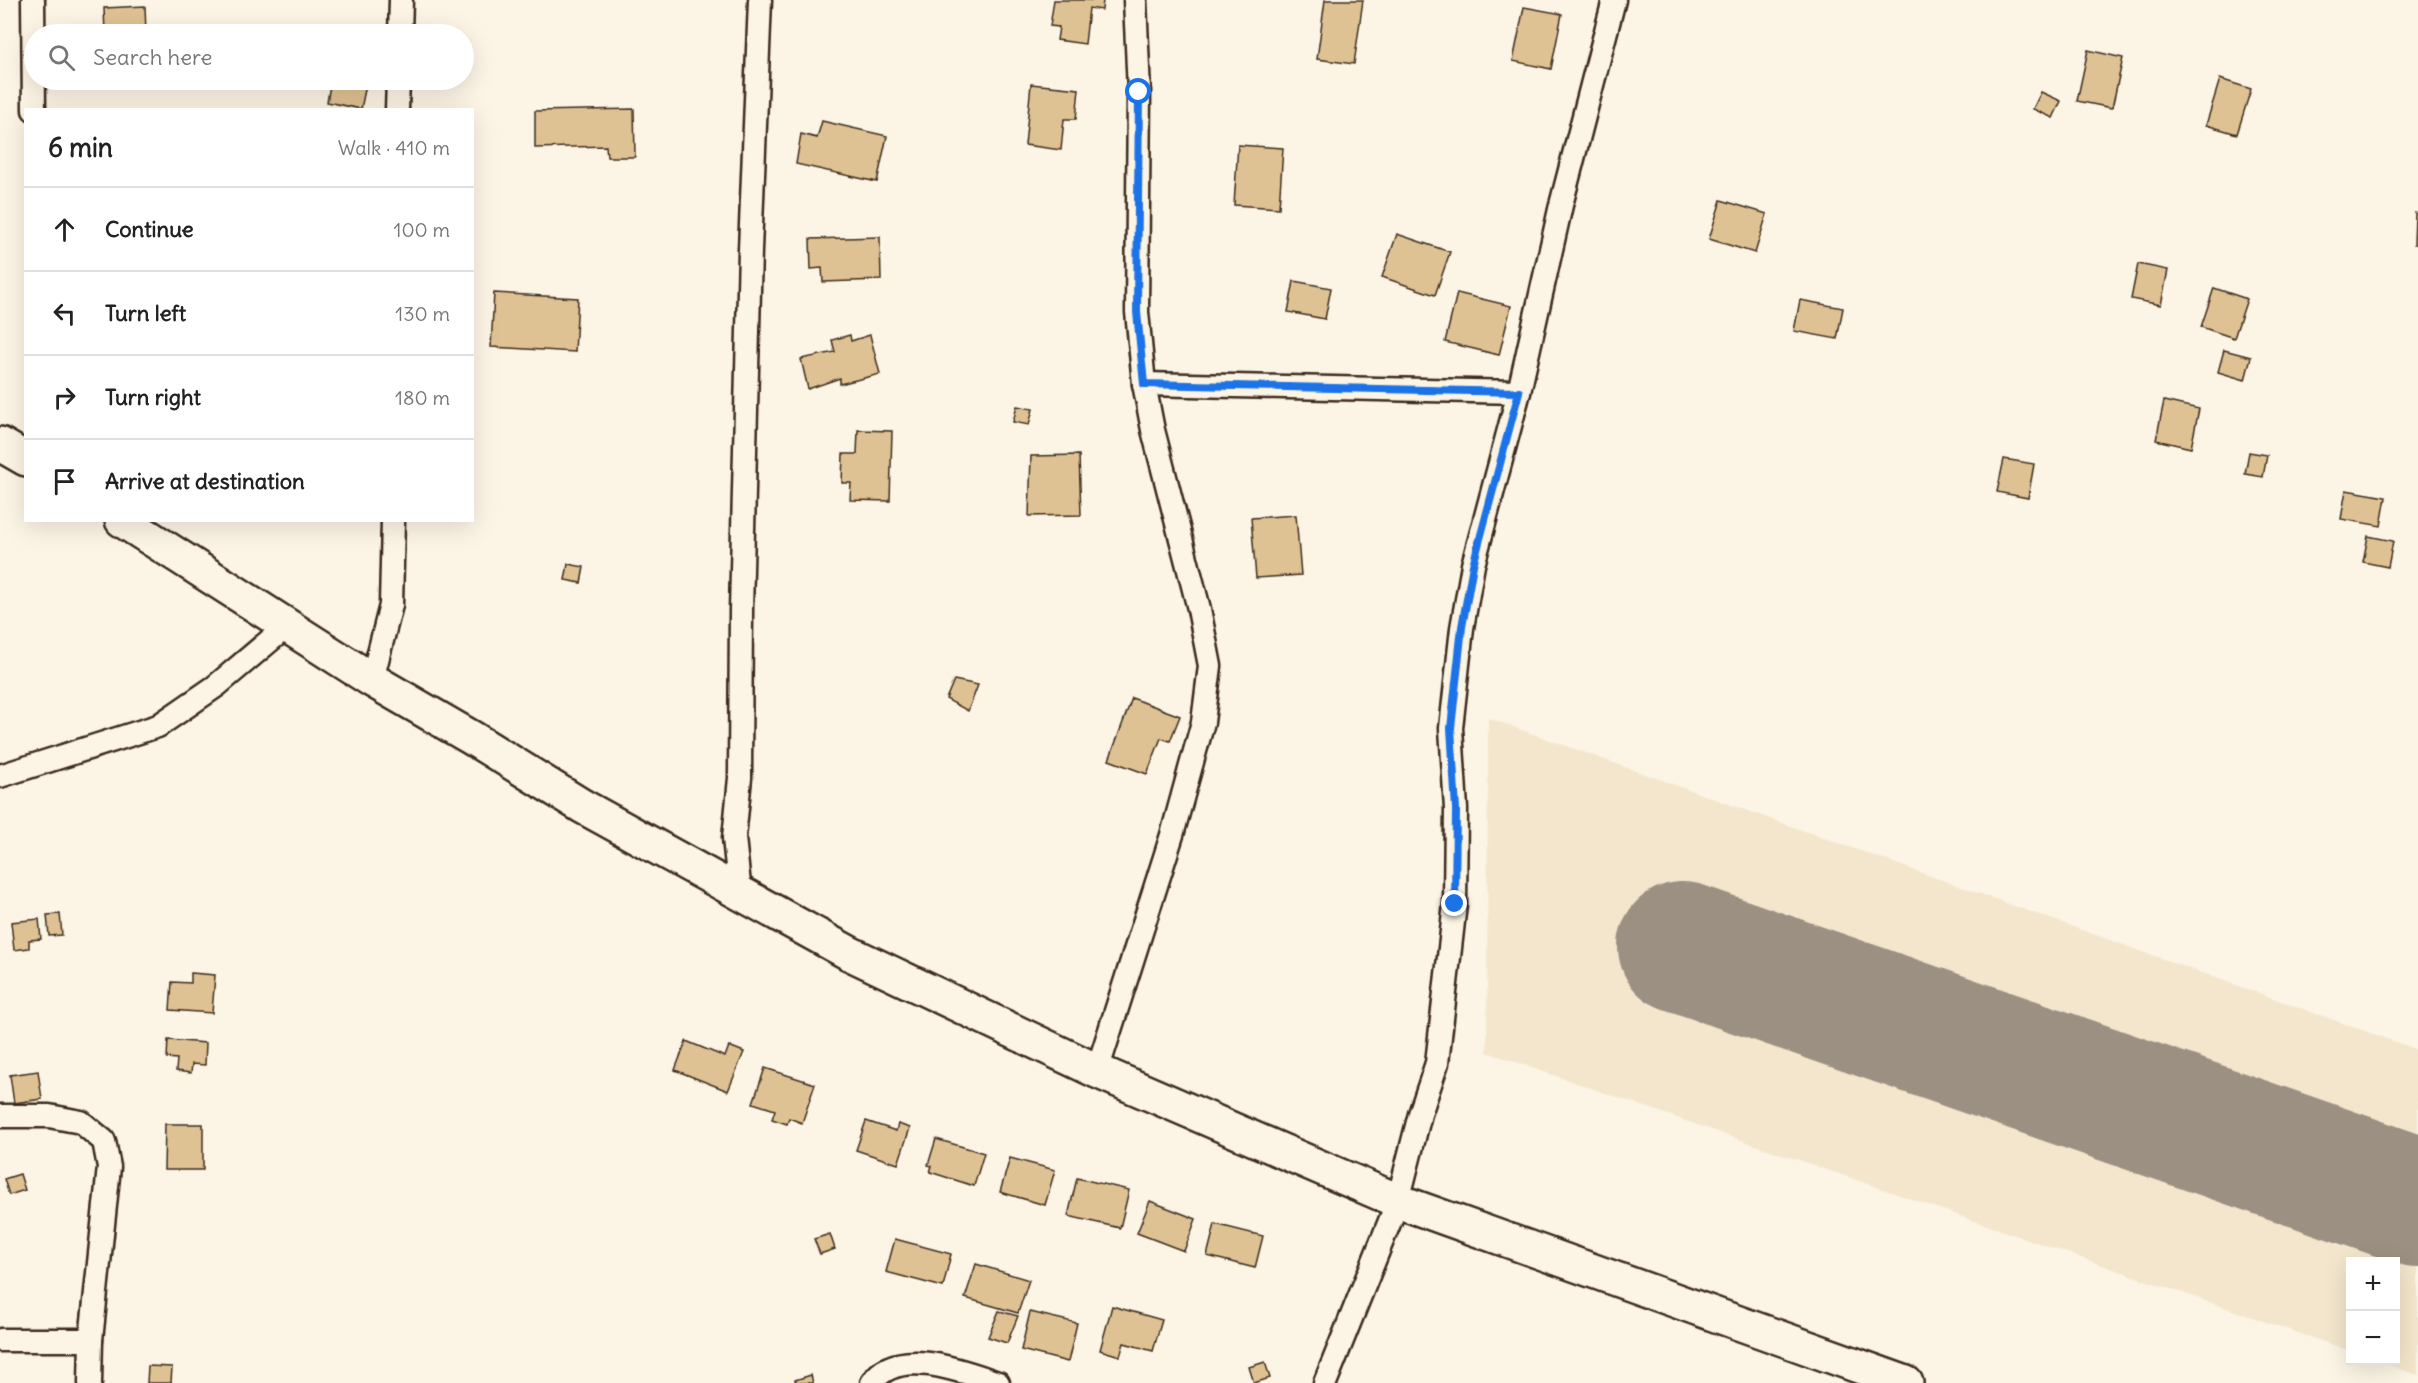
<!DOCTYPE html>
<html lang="en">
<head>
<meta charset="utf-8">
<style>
  :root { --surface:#fff; --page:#f6f6f6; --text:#222; --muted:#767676; --line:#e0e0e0 }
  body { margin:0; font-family:Delius,sans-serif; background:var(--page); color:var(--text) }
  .controls { position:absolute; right:18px; bottom:18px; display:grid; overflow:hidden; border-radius:0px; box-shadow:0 6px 24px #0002 }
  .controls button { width:54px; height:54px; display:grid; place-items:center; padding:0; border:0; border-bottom:2px solid var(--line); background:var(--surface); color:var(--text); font:30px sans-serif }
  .stop { position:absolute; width:18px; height:18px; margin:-14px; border:4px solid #1a73e8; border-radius:50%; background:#fff }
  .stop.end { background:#1a73e8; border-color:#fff; box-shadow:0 2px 6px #0008 }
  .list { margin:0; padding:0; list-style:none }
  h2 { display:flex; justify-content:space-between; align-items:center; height:78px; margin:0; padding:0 24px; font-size:26px }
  h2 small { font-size:20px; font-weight:400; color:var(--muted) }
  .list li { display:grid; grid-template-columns:39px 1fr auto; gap:18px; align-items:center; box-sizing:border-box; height:84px; padding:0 24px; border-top:2px solid var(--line) }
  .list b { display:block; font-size:22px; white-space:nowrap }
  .list em { font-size:20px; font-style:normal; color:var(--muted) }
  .icon { flex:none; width:33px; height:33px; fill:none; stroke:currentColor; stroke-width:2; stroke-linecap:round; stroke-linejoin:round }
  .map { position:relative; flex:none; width:2418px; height:1383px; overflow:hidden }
  .search { position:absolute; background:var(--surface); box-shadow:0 6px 24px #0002; left:24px; top:24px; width:450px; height:66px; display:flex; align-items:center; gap:15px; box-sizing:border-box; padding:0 21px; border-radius:33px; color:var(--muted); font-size:22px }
  .panel { position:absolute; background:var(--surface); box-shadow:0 6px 24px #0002; left:24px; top:108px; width:450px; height:414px; border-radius:0px }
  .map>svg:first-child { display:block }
  .built { fill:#f3e6cc }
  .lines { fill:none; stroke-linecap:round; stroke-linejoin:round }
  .runway { stroke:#9c9082; stroke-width:130 }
  .building { fill:#dfc293; stroke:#3b2a1e; stroke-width:1.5 }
  .minor-casing { stroke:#3b2a1e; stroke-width:27 }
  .secondary-casing { stroke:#3b2a1e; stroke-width:38 }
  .minor { stroke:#fcf5e5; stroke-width:22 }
  .secondary { stroke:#fcf5e5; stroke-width:33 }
  .route { stroke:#1a73e8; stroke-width:8 }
</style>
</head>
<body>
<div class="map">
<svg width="2418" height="1383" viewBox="0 0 2418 1383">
  <rect width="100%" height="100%" fill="#fcf5e5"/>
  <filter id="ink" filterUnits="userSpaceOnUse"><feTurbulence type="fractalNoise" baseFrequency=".0167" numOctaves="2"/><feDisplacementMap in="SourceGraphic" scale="12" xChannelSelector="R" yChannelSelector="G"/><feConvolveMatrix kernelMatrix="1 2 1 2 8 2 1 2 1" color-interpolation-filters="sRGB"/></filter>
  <g filter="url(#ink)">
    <path class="built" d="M1488 718 2418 1050V1375L2377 1361 2396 1360V1262H2350V1351L1487 1052Z"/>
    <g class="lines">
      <path class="runway" d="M1683 947 2418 1202"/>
    </g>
    <g class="building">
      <path d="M1054 0H1103L1102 10 1089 8 1085 44 1057 40 1059 27 1050 26Z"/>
      <path d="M1325 0H1363L1354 64 1317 59Z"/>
      <path d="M145 6 146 34H105L104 8Z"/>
      <path d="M1524 7 1562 14 1551 69 1513 61Z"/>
      <path d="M2088 50 2123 58 2112 108 2077 101Z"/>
      <path d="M2220 79 2251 89 2237 134 2206 125Z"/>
      <path d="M97 80H148V82L97 84Z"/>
      <path d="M331 80H367L361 109 327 102Z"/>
      <path d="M1031 84 1079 89 1076 119H1064L1061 150 1025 145Z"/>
      <path d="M2041 92 2061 101 2053 118 2033 109Z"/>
      <path d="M634 109 635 157H607L606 146 535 148V111Z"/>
      <path d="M822 121 887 136 877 182 796 164 801 134 817 138Z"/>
      <path d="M1238 145 1283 148 1279 208 1234 205Z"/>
      <path d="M1721 200 1767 214 1755 253 1709 239Z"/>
      <path d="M2415 213 2418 214V244H2414Z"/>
      <path d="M1397 234 1450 252 1435 295 1382 277Z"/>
      <path d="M880 237 881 280 823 282 822 268 811 269 810 239Z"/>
      <path d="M2138 264 2168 270 2161 305 2131 299Z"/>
      <path d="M1294 281 1331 288 1325 319 1288 312Z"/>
      <path d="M2214 288 2247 299 2234 338 2201 327Z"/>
      <path d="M494 293 578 298 575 352 491 347Z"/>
      <path d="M1457 293 1511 306 1499 355 1445 342Z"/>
      <path d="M1800 300 1843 308 1837 339 1794 331Z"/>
      <path d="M850 335 851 341 870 335 880 374 840 384V378L808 389 801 359 835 352 832 340Z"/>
      <path d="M2224 350 2251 357 2245 380 2218 372Z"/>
      <path d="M2164 401 2199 409 2191 448 2156 440Z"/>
      <path d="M1017 406 1033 409 1029 425 1013 422Z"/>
      <path d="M858 430 892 431 890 501 850 500 851 483H842L843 454H857Z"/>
      <path d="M2249 452 2267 455 2263 477 2245 474Z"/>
      <path d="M1079 455 1081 515 1029 516 1031 456Z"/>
      <path d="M2004 459 2034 464 2028 498 1997 492Z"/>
      <path d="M2346 490 2386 497 2381 526 2341 519Z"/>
      <path d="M1296 515 1301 575 1256 578 1251 518Z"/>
      <path d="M2368 536 2393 541 2388 567 2363 562Z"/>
      <path d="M568 564 584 567 581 583 565 580Z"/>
      <path d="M954 680 978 685 968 711 946 699Z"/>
      <path d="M1132 698 1180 716 1170 741 1161 738 1147 774 1109 760Z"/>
      <path d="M60 914 62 935 49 936 47 915Z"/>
      <path d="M39 919 41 939 29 940V948L14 950 11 922Z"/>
      <path d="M191 973 215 975 212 1013 170 1010 172 982 191 983Z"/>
      <path d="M168 1040 206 1043 205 1065 192 1064 191 1073 176 1071 177 1059 167 1058Z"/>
      <path d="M686 1041 725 1057 729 1046 744 1052 728 1091 675 1070Z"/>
      <path d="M765 1068 815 1084 802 1123 789 1118 787 1124 772 1119 775 1110 753 1103Z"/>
      <path d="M38 1071 42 1099 14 1103 10 1075Z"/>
      <path d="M866 1121 896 1131 898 1124 910 1128 898 1164 856 1150Z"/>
      <path d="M165 1124H203V1170H164Z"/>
      <path d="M936 1139 984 1153 974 1186 930 1172 932 1166 928 1165Z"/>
      <path d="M1010 1158 1055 1170 1045 1205 1000 1192Z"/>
      <path d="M20 1174 25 1190 9 1195 4 1179Z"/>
      <path d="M1077 1178 1129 1190 1120 1228 1068 1216Z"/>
      <path d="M1150 1201 1196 1219 1184 1251 1137 1233Z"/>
      <path d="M1215 1224 1263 1236 1255 1268 1207 1256Z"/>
      <path d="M830 1234 835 1249 820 1254 814 1239Z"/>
      <path d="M895 1239 951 1254 943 1287 886 1272Z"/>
      <path d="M976 1264 1029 1280 1018 1313 965 1298Z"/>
      <path d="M1112 1306 1162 1320 1153 1351 1124 1343 1120 1356 1100 1350Z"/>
      <path d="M999 1311 1018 1316 1007 1343 988 1337Z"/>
      <path d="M1030 1312 1077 1323 1068 1362 1021 1350Z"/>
      <path d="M1265 1362 1270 1378 1254 1383 1249 1367Z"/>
      <path d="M148 1366 172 1367 171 1383H147Z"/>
      <path d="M811 1375 813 1383H796L795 1380Z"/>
    </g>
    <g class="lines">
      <defs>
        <g id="minor">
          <path d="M33 0 34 110"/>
          <path d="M400 34 401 0"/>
          <path d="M397 110 398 80"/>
          <path d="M1144 384 1519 392"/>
          <path d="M372 680 391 605 393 520"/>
          <path d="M0 776 158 726 216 686 287 626"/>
          <path d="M740 894 734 838 740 778 741 610 750 250 760 0"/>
          <path d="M1097 1071 1172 835 1203 722 1210 666 1199 609 1153 430 1144 384 1137 312 1139 92 1135 0"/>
          <path d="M0 1116H49L81 1122 104 1141 109 1167 91 1340 90 1383"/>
          <path d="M0 1340H91"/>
          <path d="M872 1383C896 1345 963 1371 998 1383"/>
          <path d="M1325 1383 1398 1201 1420 1114 1437 1063 1455 904 1456 809 1451 728 1462 628 1473 565 1519 392 1561 205 1614 0"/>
        </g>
        <g id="secondary">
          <path d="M0 444 26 459"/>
          <path d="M122 520 372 680 472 738 582 806 849 953 1097 1071 1398 1201 1906 1383"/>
        </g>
      </defs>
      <use href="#minor" class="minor-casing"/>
      <use href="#secondary" class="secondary-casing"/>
      <use href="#minor" class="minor"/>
      <use href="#secondary" class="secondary"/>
    </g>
  </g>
  <g class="lines" filter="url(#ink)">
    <path class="route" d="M1139 92 1137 312 1144 384 1519 392 1473 565 1462 627 1451 728 1456 809 1455 904"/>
  </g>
</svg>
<div class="controls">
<button>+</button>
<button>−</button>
</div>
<div class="stop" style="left:1139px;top:92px"></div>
<div class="stop end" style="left:1455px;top:904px"></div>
<div class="search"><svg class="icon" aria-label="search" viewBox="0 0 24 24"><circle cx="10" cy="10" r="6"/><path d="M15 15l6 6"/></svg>Search here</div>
<section class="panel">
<h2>6 min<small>Walk · 410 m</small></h2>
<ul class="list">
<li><svg class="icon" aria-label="ahead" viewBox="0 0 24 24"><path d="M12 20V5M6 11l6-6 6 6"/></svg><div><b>Continue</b></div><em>100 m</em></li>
<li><svg class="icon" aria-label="left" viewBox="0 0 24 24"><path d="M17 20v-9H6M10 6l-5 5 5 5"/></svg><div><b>Turn left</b></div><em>130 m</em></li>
<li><svg class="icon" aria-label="right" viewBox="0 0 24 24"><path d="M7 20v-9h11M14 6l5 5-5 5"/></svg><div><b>Turn right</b></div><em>180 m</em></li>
<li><svg class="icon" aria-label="arrive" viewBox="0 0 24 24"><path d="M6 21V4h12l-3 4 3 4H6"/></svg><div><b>Arrive at destination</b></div></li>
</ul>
</section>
</div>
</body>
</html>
